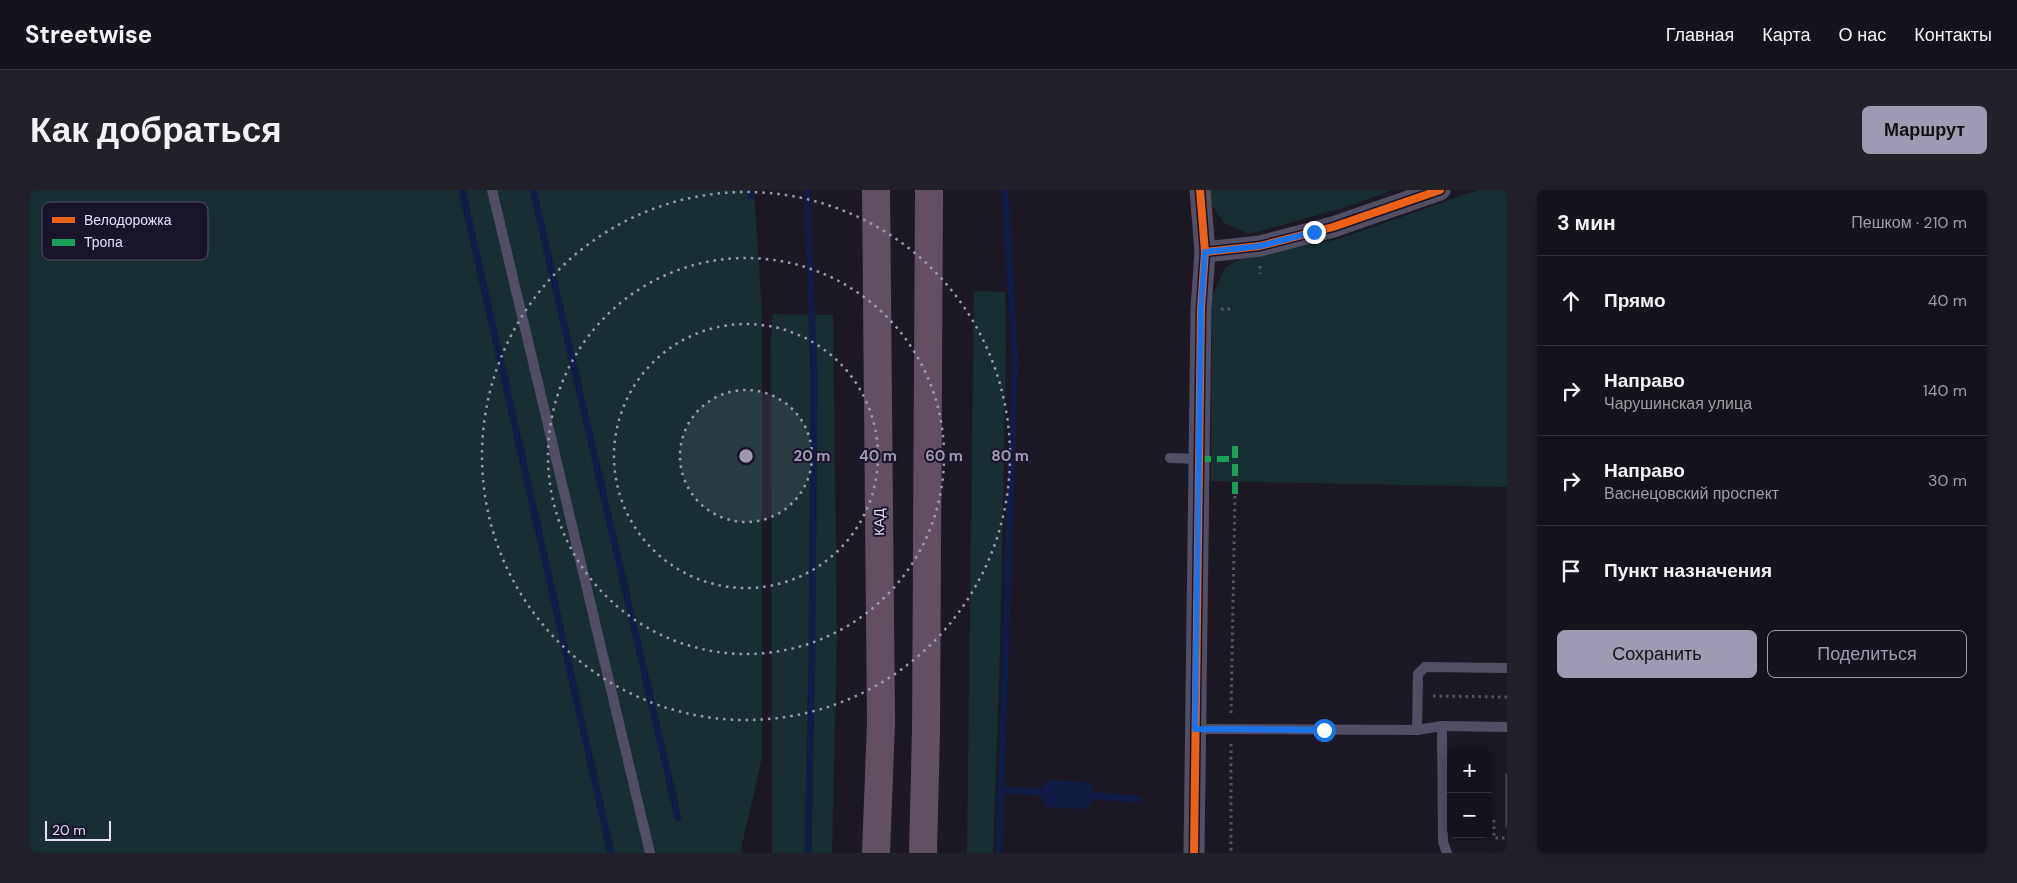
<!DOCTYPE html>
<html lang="ru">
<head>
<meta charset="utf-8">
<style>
  :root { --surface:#15131c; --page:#222029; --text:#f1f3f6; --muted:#9d9ea3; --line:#34323b; --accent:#9f9ab1 }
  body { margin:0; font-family:"DM Sans",sans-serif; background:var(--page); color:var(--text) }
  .controls { position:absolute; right:15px; bottom:15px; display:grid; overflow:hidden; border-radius:8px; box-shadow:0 2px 12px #0003 }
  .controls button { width:45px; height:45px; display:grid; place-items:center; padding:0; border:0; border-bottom:1px solid var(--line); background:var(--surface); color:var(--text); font:25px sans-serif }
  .scale { position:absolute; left:15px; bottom:12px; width:66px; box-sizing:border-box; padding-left:5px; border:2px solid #e6dffc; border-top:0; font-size:14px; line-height:18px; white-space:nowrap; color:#e6dffc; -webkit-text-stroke:4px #1a142a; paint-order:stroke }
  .stop { position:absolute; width:15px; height:15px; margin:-11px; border:4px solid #1a73e8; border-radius:50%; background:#fff }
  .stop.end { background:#1a73e8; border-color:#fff; box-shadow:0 1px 5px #0008 }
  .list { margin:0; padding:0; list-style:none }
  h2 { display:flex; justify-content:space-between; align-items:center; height:65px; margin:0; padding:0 20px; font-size:21px }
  h2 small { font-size:16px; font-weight:400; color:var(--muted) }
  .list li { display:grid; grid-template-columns:32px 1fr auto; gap:15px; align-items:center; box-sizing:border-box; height:90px; padding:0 20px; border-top:1px solid var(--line) }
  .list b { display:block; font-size:19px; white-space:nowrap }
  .list p { margin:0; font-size:16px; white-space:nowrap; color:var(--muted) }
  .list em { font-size:16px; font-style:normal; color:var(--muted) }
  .actions { display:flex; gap:10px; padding:15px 20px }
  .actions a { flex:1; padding:11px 0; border:1px solid var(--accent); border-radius:8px; text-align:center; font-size:18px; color:var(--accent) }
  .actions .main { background:var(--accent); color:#111 }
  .icon { flex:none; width:28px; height:28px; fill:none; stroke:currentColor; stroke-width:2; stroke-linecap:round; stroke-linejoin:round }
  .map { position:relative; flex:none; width:1477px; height:663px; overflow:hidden; border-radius:8px }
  header { display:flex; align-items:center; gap:30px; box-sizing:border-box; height:70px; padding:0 25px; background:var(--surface); border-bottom:1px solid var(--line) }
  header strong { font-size:24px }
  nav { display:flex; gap:28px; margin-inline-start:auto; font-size:18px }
  .intro { display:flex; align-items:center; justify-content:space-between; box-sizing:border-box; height:120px; padding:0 30px }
  h1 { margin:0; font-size:35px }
  .button { padding:12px 22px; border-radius:8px; background:var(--accent); color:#111; font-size:18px; font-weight:700 }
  main { display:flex; gap:30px; padding:0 30px }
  aside { flex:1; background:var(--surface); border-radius:8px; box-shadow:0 2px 12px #0003 }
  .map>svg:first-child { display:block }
  .green { fill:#182e32 }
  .water { fill:#111d44 }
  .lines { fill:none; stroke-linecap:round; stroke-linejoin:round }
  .stream { stroke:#111d44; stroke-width:7 }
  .building { fill:#3c3846; stroke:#4a4457 }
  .path { stroke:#4e5766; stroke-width:3; stroke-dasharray:2.5 4; stroke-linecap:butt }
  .service { stroke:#524f65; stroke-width:10 }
  .minor { stroke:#524f65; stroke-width:21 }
  .motorway { stroke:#625062; stroke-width:28 }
  .quiet { stroke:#1a9f57; stroke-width:6; stroke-dasharray:12 6; stroke-linecap:butt }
  .cycleway-casing { stroke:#1a142a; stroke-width:11 }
  .cycleway { stroke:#ea6118; stroke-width:8 }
  .route { stroke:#1a73e8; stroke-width:6 }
  .ring { fill:none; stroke:#9f9ab1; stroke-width:2.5; stroke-dasharray:2.5 5 }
  .labels { text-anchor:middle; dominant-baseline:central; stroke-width:4; stroke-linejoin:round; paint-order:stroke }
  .street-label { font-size:14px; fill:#e6dffc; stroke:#1a142a }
  .key { fill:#1a142a; stroke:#575169; stroke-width:1 }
  .key-label { font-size:14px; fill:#e6dffc }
  .centre { fill:#9f9ab1; stroke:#1a142a; stroke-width:2.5 }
  .ring-label { font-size:15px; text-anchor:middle; font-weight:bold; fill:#9f9ab1; stroke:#1a142a; stroke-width:4; stroke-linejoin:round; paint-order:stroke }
</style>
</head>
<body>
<header>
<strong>Streetwise</strong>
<nav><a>Главная</a><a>Карта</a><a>О нас</a><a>Контакты</a></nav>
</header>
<div class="intro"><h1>Как добраться</h1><a class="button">Маршрут</a></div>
<main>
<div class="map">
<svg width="1477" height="663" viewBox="0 0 1477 663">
  <rect width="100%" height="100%" fill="#1c1925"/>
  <g class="green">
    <path d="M0 0H724L732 123V568L711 659 712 663H0Z"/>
    <path d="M1179 0H1363L1310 19 1219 44 1194 33 1181 14Z"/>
    <path d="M1448 0H1477V297L1181 291 1182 107 1195 78 1210 69 1309 49Z"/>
    <path d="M944 101 975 102 976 156 970 460 963 663H937Z"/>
    <path d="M743 124 803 125 807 446 802 663H742L741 147Z"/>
  </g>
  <path class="water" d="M1017 590 1061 593 1066 606 1057 619 1017 617 1009 602Z"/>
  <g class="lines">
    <g class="stream">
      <path d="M432 0 581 663"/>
      <path d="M503 0 648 628"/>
      <path d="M720 0 721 6"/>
      <path d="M777 0 784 186 782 460 778 663"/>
      <path d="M972 600 1009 602"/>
      <path d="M1066 606 1108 609"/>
      <path d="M969 663 985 168 975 0"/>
    </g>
  </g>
  <rect class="building" x="1476" y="584" width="1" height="53"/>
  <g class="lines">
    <g class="path">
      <path d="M1230 76V84"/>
      <path d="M1191 119H1203"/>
      <path d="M1403 506 1477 507"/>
      <path d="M1201 523 1205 304"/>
      <path d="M1201 554V663"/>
      <path d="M1464 630V648H1477"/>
    </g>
    <g class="service">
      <path d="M462 0 620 663"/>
      <path d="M1140 268 1169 269"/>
      <path d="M1412 536 1477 537"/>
      <path d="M1165 539 1387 540 1412 536 1413 652 1417 663"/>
      <path d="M1387 540 1388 484 1395 477 1477 478"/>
    </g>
    <g class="minor">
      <path d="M1175 62 1230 56 1303 37 1410 0"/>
      <path d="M1164 663 1171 119 1175 62 1170 0"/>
    </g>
    <g class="motorway">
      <path d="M846 0 851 533 846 663"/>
      <path d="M893 663 896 540 899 0"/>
    </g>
    <g class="quiet">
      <path d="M1169 269H1205"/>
      <path d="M1205 304V253"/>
    </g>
    <defs>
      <g id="cycleway">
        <path d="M1175 62 1230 56 1303 37 1410 0"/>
        <path d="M1164 663 1171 119 1175 62 1170 0"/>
      </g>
    </defs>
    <use href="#cycleway" class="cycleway-casing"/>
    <use href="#cycleway" class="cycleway"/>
  </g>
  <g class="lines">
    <path class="route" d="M1284 42 1230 56 1175 62 1171 119 1165 539 1294 540"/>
  </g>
  <circle cx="716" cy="266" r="66" fill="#9f9ab1" fill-opacity=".12"/>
  <g class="ring">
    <circle cx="716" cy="266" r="66"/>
    <circle cx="716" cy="266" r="132"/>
    <circle cx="716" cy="266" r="198"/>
    <circle cx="716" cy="266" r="264"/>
  </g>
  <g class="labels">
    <g class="street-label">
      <text transform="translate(849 332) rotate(-91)">КАД</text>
    </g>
  </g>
  <rect x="12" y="12" width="166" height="58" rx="8" class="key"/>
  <rect x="22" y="27" width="23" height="6" fill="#ea6118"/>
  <rect x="22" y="49" width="23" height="7" fill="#1a9f57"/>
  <g class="key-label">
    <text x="54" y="35">Велодорожка</text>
    <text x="54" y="57">Тропа</text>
  </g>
  <circle cx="716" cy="266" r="8" class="centre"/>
  <g class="ring-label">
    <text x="782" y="271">20 m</text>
    <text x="848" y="271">40 m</text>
    <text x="914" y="271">60 m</text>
    <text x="980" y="271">80 m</text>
  </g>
</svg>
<div class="controls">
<button>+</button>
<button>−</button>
</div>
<div class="scale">20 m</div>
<div class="stop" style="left:1294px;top:540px"></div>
<div class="stop end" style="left:1284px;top:42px"></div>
</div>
<aside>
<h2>3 мин<small>Пешком · 210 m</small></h2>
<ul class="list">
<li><svg class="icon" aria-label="ahead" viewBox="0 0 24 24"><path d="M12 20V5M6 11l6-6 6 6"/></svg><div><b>Прямо</b></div><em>40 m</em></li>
<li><svg class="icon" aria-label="right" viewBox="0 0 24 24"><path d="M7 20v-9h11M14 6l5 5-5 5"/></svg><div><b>Направо</b><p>Чарушинская улица</p></div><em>140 m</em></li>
<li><svg class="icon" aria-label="right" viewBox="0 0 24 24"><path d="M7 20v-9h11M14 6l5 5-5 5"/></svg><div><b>Направо</b><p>Васнецовский проспект</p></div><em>30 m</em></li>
<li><svg class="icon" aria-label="arrive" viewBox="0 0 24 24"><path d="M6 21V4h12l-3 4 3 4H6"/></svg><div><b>Пункт назначения</b></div></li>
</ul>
<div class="actions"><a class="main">Сохранить</a><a>Поделиться</a></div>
</aside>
</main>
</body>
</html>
